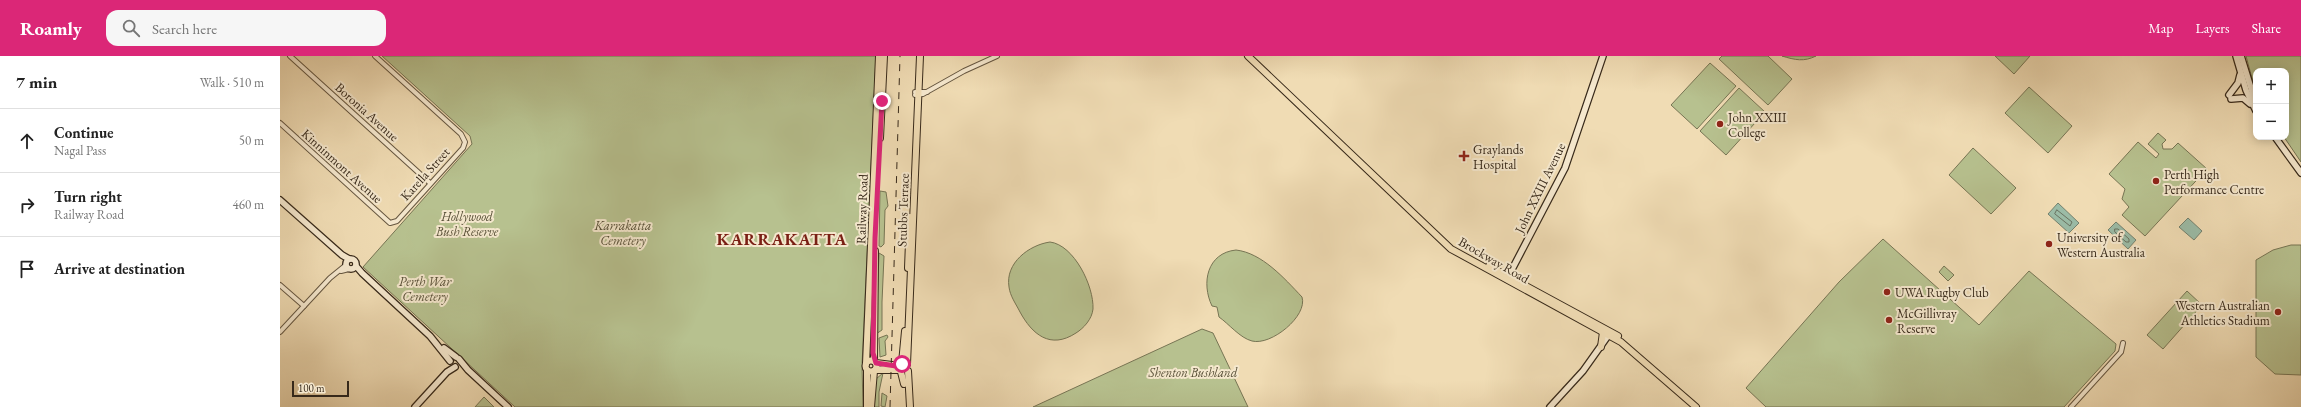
<!DOCTYPE html>
<html lang="en">
<head>
<meta charset="utf-8">
<style>
  :root { --surface:#fff; --page:#f6f6f6; --text:#222; --muted:#767676; --line:#e0e0e0; --accent:#db2777 }
  body { margin:0; font-family:"EB Garamond",serif; background:var(--page); color:var(--text) }
  .controls { position:absolute; right:12px; top:12px; display:grid; overflow:hidden; border-radius:8px; box-shadow:0 2px 10px #0003 }
  .controls button { width:36px; height:36px; display:grid; place-items:center; padding:0; border:0; border-bottom:1px solid var(--line); background:var(--surface); color:var(--text); font:20px sans-serif }
  .scale { position:absolute; left:12px; bottom:10px; width:57px; box-sizing:border-box; padding-left:4px; border:2px solid #37291a; border-top:0; font-size:11px; line-height:14px; white-space:nowrap; color:#37291a; -webkit-text-stroke:3px #f5e8ce; paint-order:stroke }
  .stop { position:absolute; width:12px; height:12px; margin:-9px; border:3px solid #db2777; border-radius:50%; background:#fff }
  .stop.end { background:#db2777; border-color:#fff; box-shadow:0 1px 4px #0008 }
  .list { margin:0; padding:0; list-style:none }
  h2 { display:flex; justify-content:space-between; align-items:center; height:52px; margin:0; padding:0 16px; font-size:17px }
  h2 small { font-size:13px; font-weight:400; color:var(--muted) }
  .list li { display:grid; grid-template-columns:26px 1fr auto; gap:12px; align-items:center; box-sizing:border-box; height:64px; padding:0 16px; border-top:1px solid var(--line) }
  .list b { display:block; font-size:15px; white-space:nowrap }
  .list p { margin:0; font-size:13px; white-space:nowrap; color:var(--muted) }
  .list em { font-size:13px; font-style:normal; color:var(--muted) }
  .icon { flex:none; width:22px; height:22px; fill:none; stroke:currentColor; stroke-width:2; stroke-linecap:round; stroke-linejoin:round }
  .map { position:relative; flex:none; width:2021px; height:351px; overflow:hidden }
  header { display:flex; align-items:center; gap:24px; box-sizing:border-box; height:56px; padding:0 20px; background:var(--accent); color:#fff }
  header strong { font-size:19px }
  nav { display:flex; gap:22px; margin-inline-start:auto; font-size:14px }
  .search { width:280px; height:36px; background:var(--page); display:flex; align-items:center; gap:10px; box-sizing:border-box; padding:0 14px; border-radius:12px; color:var(--muted); font-size:15px }
  main { display:flex }
  aside { flex:1; background:var(--surface) }
  .map>svg:first-child { display:block }
  .green { fill:#b7c18f; stroke:#777554 }
  .water { fill:#9bbca7; stroke:#73816f }
  .lines { fill:none; stroke-linecap:round; stroke-linejoin:round }
  .shore { stroke:#697260; stroke-width:1 }
  .street-casing { stroke:#655640; stroke-width:6 }
  .secondary-casing { stroke:#37291a; stroke-width:8 }
  .primary-casing { stroke:#37291a; stroke-width:8 }
  .street { stroke:#f5e8ce; stroke-width:4 }
  .secondary { stroke:#f5e8ce; stroke-width:5.5 }
  .primary { stroke:#f0dcb4; stroke-width:6 }
  .rail { stroke:#37291a; stroke-width:1; stroke-dasharray:7 7; stroke-linecap:butt }
  .route { stroke:#db2777; stroke-width:5 }
  .poi-dot { fill:#8f2418; stroke:#f5e8ce; stroke-width:1.5 }
  .labels { text-anchor:middle; dominant-baseline:central; stroke-width:4; stroke-linejoin:round; paint-order:stroke }
  .street-label { font-size:13px; fill:#37291a; stroke:#f5e8ce }
  .poi-label { font-size:13px; fill:#37291a; stroke:#f5e8ce; text-anchor:start }
  .park-label { font-size:13px; font-style:italic; fill:#574f37; stroke:#f5e8ce }
  .district-label { font-size:17px; font-weight:bold; letter-spacing:1px; fill:#7a1f14; stroke:#f5e8ce }
</style>
</head>
<body>
<header>
<strong>Roamly</strong>
<div class="search"><svg class="icon" aria-label="search" viewBox="0 0 24 24"><circle cx="10" cy="10" r="6"/><path d="M15 15l6 6"/></svg>Search here</div>
<nav><a>Map</a><a>Layers</a><a>Share</a></nav>
</header>
<main>
<aside>
<h2>7 min<small>Walk · 510 m</small></h2>
<ul class="list">
<li><svg class="icon" aria-label="ahead" viewBox="0 0 24 24"><path d="M12 20V5M6 11l6-6 6 6"/></svg><div><b>Continue</b><p>Nagal Pass</p></div><em>50 m</em></li>
<li><svg class="icon" aria-label="right" viewBox="0 0 24 24"><path d="M7 20v-9h11M14 6l5 5-5 5"/></svg><div><b>Turn right</b><p>Railway Road</p></div><em>460 m</em></li>
<li><svg class="icon" aria-label="arrive" viewBox="0 0 24 24"><path d="M6 21V4h12l-3 4 3 4H6"/></svg><div><b>Arrive at destination</b></div></li>
</ul>
</aside>
<div class="map">
<svg width="2021" height="351" viewBox="0 0 2021 351">
  <rect width="100%" height="100%" fill="#f0dcb4"/>
  <filter id="stains"><feTurbulence type="fractalNoise" baseFrequency=".005" numOctaves="4"/><feColorMatrix values="0 0 0 0 .2 0 0 0 0 .09 0 0 0 0 .02 0 0 0 .5 -.17"/></filter>
  <radialGradient id="worn" r=".72"><stop offset=".6" stop-color="#630" stop-opacity="0"/><stop offset="1" stop-color="#630" stop-opacity=".3"/></radialGradient>
  <g class="green">
    <path d="M102 0H596L582 309 583 351H235L83 211 192 88 190 80Z"/>
    <path d="M1442 0H1488L1512 23 1488 49 1439 3Z"/>
    <path d="M1502 0H1536C1524 6 1515 4 1502 0Z"/>
    <path d="M1715 0H1750L1734 18Z"/>
    <path d="M1966 0H2021V106L2004 81H2006V15H1976V37Z"/>
    <path d="M1430 7 1456 30 1417 73 1391 49Z"/>
    <path d="M1749 31 1792 70 1768 97 1725 57Z"/>
    <path d="M1459 32 1485 56 1446 99 1420 75Z"/>
    <path d="M1878 77 1886 84 1882 88 1883 93H1892L1898 87 1927 113 1865 180 1842 159 1849 151 1842 143 1845 133 1829 118 1858 86 1876 102 1879 98 1868 88Z"/>
    <path d="M1693 92 1736 132 1711 158 1669 119Z"/>
    <path d="M600 135 606 136 608 150 605 154 604 188 601 191 599 190Z"/>
    <path d="M1603 183 1699 269 1749 215 1836 288 1835 295 1784 351H1486L1466 332 1559 226Z"/>
    <path d="M770 186C794 189 814 230 813 253 812 263 804 272 796 277 770 294 752 278 740 256 736 248 730 240 729 231 725 207 749 189 770 186Z"/>
    <path d="M2011 189H2021V319L1995 318 1976 301V204L1993 194Z"/>
    <path d="M956 194C982 197 1004 222 1022 241 1028 260 991 290 972 285 960 282 949 268 939 261L937 251 932 250C921 227 927 197 956 194Z"/>
    <path d="M599 197 604 200 602 246V274L596 278Z"/>
    <path d="M1664 210 1674 219 1668 225 1659 216Z"/>
    <path d="M1907 235 1922 249 1883 293 1867 279Z"/>
    <path d="M922 273 933 277 968 351H753Z"/>
    <path d="M607 279 608 281 605 285 606 299 600 301 599 282Z"/>
    <path d="M603 317 599 336V351H594L596 323Z"/>
    <path d="M602 337 607 340 605 351 601 350Z"/>
    <path d="M204 341 214 351H195Z"/>
  </g>
  <g class="water">
    <path d="M1778 147 1799 167 1789 177 1768 158Z"/>
    <path d="M1908 162 1922 175 1914 184 1899 171Z"/>
    <path d="M1836 166 1856 184 1848 193 1828 174Z"/>
  </g>
  <g class="lines">
    <g class="shore">
      <path d="M1777 154 1792 166 1790 170 1775 158Z"/>
      <path d="M1835 173H1838L1849 183V186H1846L1835 176Z"/>
    </g>
    <defs>
      <g id="street">
        <path d="M10 0 150 127"/>
        <path d="M635 36H647"/>
        <path d="M635 39 643 38 684 15 717 0"/>
        <path d="M0 67 110 167 117 165 183 92 185 86 181 78 95 0"/>
        <path d="M61 215 69 213"/>
        <path d="M0 229 24 250"/>
        <path d="M0 276 50 222 66 209"/>
        <path d="M1791 351 1841 296 1843 287"/>
      </g>
      <g id="secondary">
        <path d="M1956 0 1966 34 1976 55"/>
        <path d="M1961 0 1976 48"/>
        <path d="M1949 39 1958 27 1960 19"/>
        <path d="M1951 43 1963 42 1970 48"/>
        <path d="M1995 81 2021 117"/>
        <path d="M0 144 62 199 69 203"/>
        <circle cx="71" cy="208" r="5"/>
        <path d="M76 210 82 217 150 280 170 305"/>
        <path d="M1227 223 1285 112 1323 0"/>
        <path d="M164 292 176 301"/>
        <path d="M179 303 188 314 228 351"/>
        <path d="M135 351 167 316 175 311"/>
        <path d="M1270 351 1303 315 1330 277"/>
      </g>
      <g id="primary">
        <path d="M968 0 1171 193 1341 286 1416 351"/>
        <path d="M600 82 604 0"/>
        <path d="M1209 210 1338 280"/>
        <path d="M628 212 630 161"/>
        <path d="M1321 291 1323 276"/>
        <circle cx="591" cy="310" r="5.5"/>
        <path d="M594 305 595 195"/>
        <path d="M596 307 620 310"/>
        <path d="M622 307 625 275"/>
        <path d="M586 308 599 0"/>
        <path d="M627 308 640 0"/>
        <path d="M587 314V351"/>
        <path d="M595 314H620"/>
        <path d="M628 315 630 351"/>
        <path d="M621 316 624 328"/>
        <path d="M591 351 594 315"/>
      </g>
    </defs>
    <use href="#street" class="street-casing"/>
    <use href="#secondary" class="secondary-casing"/>
    <use href="#primary" class="primary-casing"/>
    <use href="#street" class="street"/>
    <use href="#secondary" class="secondary"/>
    <use href="#primary" class="primary"/>
    <path class="rail" d="M610 351 620 0"/>
  </g>
  <g class="lines">
    <path class="route" d="M602 45 595 182 593 297 596 307 616 310 622 308"/>
  </g>
  <g class="poi-dot">
    <circle cx="1440" cy="68" r="4"/>
    <path d="M1182 94h4v4h4v4h-4v4h-4v-4h-4v-4h4z"/>
    <circle cx="1876" cy="125" r="4"/>
    <circle cx="1769" cy="188" r="4"/>
    <circle cx="1607" cy="236" r="4"/>
    <circle cx="1998" cy="256" r="4"/>
    <circle cx="1609" cy="264" r="4"/>
  </g>
  <g class="labels">
    <g class="street-label">
      <text transform="translate(87 56) rotate(42)">Boronia Avenue</text>
      <text transform="translate(62 110) rotate(42)">Kinninmont Avenue</text>
      <text transform="translate(145 118) rotate(-48)">Karella Street</text>
      <text transform="translate(1260 132) rotate(-64)">John XXIII Avenue</text>
      <text transform="translate(582 153) rotate(-88)">Railway Road</text>
      <text transform="translate(623 154) rotate(-88)">Stubbs Terrace</text>
      <text transform="translate(1214 204) rotate(30)">Brockway Road</text>
    </g>
    <g class="poi-label">
      <text x="1448" y="61">John XXIII<tspan x="1448" dy="15">College</tspan></text>
      <text x="1193" y="93">Graylands<tspan x="1193" dy="15">Hospital</tspan></text>
      <text x="1884" y="118">Perth High<tspan x="1884" dy="15">Performance Centre</tspan></text>
      <text x="1777" y="181">University of<tspan x="1777" dy="15">Western Australia</tspan></text>
      <text x="1615" y="236">UWA Rugby Club</text>
      <text x="1990" y="249" text-anchor="end">Western Australian<tspan x="1990" dy="15">Athletics Stadium</tspan></text>
      <text x="1617" y="257">McGillivray<tspan x="1617" dy="15">Reserve</tspan></text>
    </g>
    <g class="park-label">
      <text x="187" y="160">Hollywood<tspan x="187" dy="15">Bush Reserve</tspan></text>
      <text x="343" y="169">Karrakatta<tspan x="343" dy="15">Cemetery</tspan></text>
      <text x="145" y="225">Perth War<tspan x="145" dy="15">Cemetery</tspan></text>
      <text x="913" y="316">Shenton Bushland</text>
    </g>
    <g class="district-label">
      <text x="502" y="183">KARRAKATTA</text>
    </g>
  </g>
  <rect width="100%" height="100%" filter="url(#stains)"/>
  <rect width="100%" height="100%" fill="url(#worn)"/>
</svg>
<div class="controls">
<button>+</button>
<button>−</button>
</div>
<div class="scale">100 m</div>
<div class="stop" style="left:622px;top:308px"></div>
<div class="stop end" style="left:602px;top:45px"></div>
</div>
</main>
</body>
</html>
